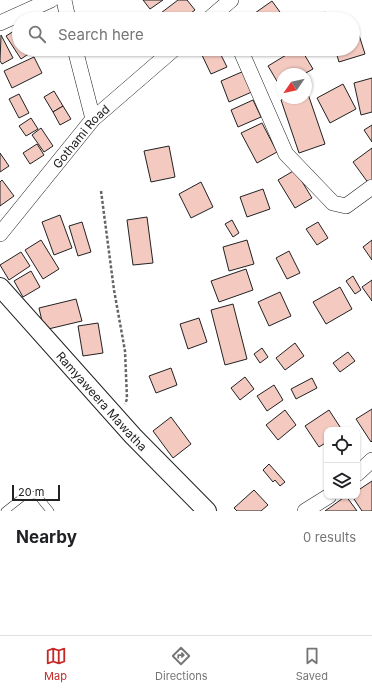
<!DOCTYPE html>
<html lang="en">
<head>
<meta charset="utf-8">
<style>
  :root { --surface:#fff; --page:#f6f6f6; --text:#202124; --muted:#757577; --line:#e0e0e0; --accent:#c62828 }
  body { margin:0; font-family:Inter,sans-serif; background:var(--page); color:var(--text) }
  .controls { position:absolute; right:12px; bottom:12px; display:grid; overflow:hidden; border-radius:8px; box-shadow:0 1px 3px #0004 }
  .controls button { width:36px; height:36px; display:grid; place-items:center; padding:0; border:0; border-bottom:1px solid var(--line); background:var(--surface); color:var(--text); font:20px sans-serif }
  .compass { position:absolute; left:276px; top:68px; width:36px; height:36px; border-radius:50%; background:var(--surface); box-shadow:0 1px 3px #0004; rotate:236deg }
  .scale { position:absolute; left:12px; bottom:10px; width:48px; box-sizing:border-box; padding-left:4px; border:2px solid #222; border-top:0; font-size:11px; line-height:14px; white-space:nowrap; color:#222; -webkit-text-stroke:3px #fff; paint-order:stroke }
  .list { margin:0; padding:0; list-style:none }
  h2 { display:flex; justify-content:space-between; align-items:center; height:52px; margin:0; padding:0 16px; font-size:17px }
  h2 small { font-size:13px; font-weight:400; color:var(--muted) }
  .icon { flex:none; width:22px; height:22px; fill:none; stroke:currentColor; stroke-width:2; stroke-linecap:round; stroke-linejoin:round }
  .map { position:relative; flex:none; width:372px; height:511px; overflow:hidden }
  .search { position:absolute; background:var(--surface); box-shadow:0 1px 3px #0004; left:12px; right:12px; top:12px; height:44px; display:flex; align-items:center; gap:10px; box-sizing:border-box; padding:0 14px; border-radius:22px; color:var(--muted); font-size:15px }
  .sheet { height:124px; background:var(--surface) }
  nav { display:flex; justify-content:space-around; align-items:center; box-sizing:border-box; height:56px; border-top:1px solid var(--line); background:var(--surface); font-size:11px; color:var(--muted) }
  nav a { display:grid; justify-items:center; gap:2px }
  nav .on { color:var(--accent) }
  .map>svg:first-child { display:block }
  .building { fill:#f3c9c0; stroke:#222 }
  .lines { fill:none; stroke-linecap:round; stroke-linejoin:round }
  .service-casing { stroke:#222; stroke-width:8 }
  .minor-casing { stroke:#222; stroke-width:16 }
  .tertiary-casing { stroke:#222; stroke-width:20 }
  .path { stroke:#646464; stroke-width:2.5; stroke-dasharray:3 2; stroke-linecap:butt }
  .service { stroke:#fff; stroke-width:7 }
  .minor { stroke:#fff; stroke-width:15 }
  .tertiary { stroke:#fff; stroke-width:18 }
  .labels { text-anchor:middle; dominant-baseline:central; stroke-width:3; stroke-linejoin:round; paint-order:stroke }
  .street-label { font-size:12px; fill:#222; stroke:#fff }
</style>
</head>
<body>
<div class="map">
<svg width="372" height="511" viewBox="0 0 372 511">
  <rect width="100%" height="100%" fill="#fff"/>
  <g class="building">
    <path d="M143 0H163L150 9Z"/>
    <path d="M178 0H187L195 10 183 19H153Z"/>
    <path d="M272 1 285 19H248V18Z"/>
    <path d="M325 12 330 19H314Z"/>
    <path d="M19 28V49H36L21 59 6 36Z"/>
    <path d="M1 35 13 58 2 64 0 61Z"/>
    <path d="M359 35 365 54 339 62 335 49H353V37Z"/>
    <path d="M205 49H218L227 67 211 74 200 51Z"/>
    <path d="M296 49H301L313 69 304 74H282L281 88 268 66Z"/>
    <path d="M34 57 42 73 12 88 4 71Z"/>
    <path d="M244 71 254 91 229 102 221 81Z"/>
    <path d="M372 78V112L361 115 354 83Z"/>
    <path d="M343 84 356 109 330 123 317 98Z"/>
    <path d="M54 91 63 106 53 112 44 97Z"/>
    <path d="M307 91 325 144 299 153 281 100 287 98H306Z"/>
    <path d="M19 94 29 113 19 118 9 99Z"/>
    <path d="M253 100 261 117 238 127 231 110Z"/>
    <path d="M63 106 71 119 60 125 53 112Z"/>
    <path d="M31 118 38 129 26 136 19 126Z"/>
    <path d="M262 123 277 152 257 163 241 133Z"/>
    <path d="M372 125V142L364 130Z"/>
    <path d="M41 128 53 146 44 152 32 135Z"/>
    <path d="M37 144 44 155 30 164 23 153Z"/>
    <path d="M169 146 175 177 151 182 144 151Z"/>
    <path d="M372 148V182L369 184 353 162Z"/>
    <path d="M0 153 9 166 0 172Z"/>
    <path d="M295 170 312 198 295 208 278 180Z"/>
    <path d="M2 180 14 196 0 206V182Z"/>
    <path d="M201 182 213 207 191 218 179 194Z"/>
    <path d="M263 189 270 209 247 217 240 197Z"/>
    <path d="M60 215 72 248 54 255 42 222Z"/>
    <path d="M147 217 153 263 133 265 127 220Z"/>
    <path d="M232 220 239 233 233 237 225 224Z"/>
    <path d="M82 222 91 252 78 256 69 226Z"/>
    <path d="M318 222 328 238 317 245 306 229Z"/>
    <path d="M41 240 59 269 43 279 25 250Z"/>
    <path d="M247 240 254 264 229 271 223 247Z"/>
    <path d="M372 240V260L363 247Z"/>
    <path d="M289 251 300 273 287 279 276 258Z"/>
    <path d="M21 252 30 266 9 280 0 265Z"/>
    <path d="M246 269 253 290 219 302 211 281Z"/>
    <path d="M31 271 40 287 23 297 14 281Z"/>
    <path d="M353 276 361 290 355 294 346 281Z"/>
    <path d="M372 280V301L362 287Z"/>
    <path d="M340 287 352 309 326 324 313 302Z"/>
    <path d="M280 292 291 316 269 326 258 302Z"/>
    <path d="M76 299 82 321 44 330 39 308Z"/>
    <path d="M233 304 247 359 225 365 211 310Z"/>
    <path d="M199 318 207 342 188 349 180 324Z"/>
    <path d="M98 323 103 353 83 356 78 326Z"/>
    <path d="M295 343 304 356 285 370 276 358Z"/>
    <path d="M262 348 268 357 260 363 254 354Z"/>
    <path d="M348 352 355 361 340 372 333 363Z"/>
    <path d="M171 368 177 385 156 393 149 376Z"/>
    <path d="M245 377 254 389 240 400 231 388Z"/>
    <path d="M312 378 317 388 296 399 291 389Z"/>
    <path d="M274 385 283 400 267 411 257 396Z"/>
    <path d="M372 409V441L371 442 356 419Z"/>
    <path d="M285 410 296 425 278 440 266 425Z"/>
    <path d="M329 410 342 430H327V442L319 447 305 426Z"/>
    <path d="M171 417 191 444 173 458 153 431Z"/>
    <path d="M269 464 285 482 280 486 275 480 273 482 263 470Z"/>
    <path d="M372 481V511H362L352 496H357V491Z"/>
    <path d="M254 490 268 505 261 511H237L234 508Z"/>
    <path d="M346 496 357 511H325Z"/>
  </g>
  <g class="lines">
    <defs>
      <path id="service" d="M5 511 24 496 37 495 50 511"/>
      <g id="minor">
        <path d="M64 0 68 19"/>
        <path d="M209 19 231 0"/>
        <path d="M0 23 51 0"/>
        <path d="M75 49 93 119"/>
        <path d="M240 49 286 154 333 203 346 206 372 187"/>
        <path id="s1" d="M0 234 93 119 174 49"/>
        <path d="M357 474 372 460"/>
        <path d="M305 511 329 496"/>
      </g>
      <g id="tertiary">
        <path id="s2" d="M0 287 133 436 207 511"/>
      </g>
    </defs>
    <use href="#service" class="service-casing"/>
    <use href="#minor" class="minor-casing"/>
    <use href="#tertiary" class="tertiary-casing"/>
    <path class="path" d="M101 191 114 290 125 351 127 399 125 404"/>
    <use href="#service" class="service"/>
    <use href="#minor" class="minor"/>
    <use href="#tertiary" class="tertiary"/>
  </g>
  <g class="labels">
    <g class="street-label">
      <text stroke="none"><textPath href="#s1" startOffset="127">Gothami Road</textPath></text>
      <text stroke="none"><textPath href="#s2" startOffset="153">Ramyaweera Mawatha</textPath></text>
    </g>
  </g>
</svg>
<div class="controls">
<button><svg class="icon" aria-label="locate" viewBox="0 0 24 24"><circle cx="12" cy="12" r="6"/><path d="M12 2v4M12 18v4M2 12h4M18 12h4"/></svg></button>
<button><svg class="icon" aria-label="layers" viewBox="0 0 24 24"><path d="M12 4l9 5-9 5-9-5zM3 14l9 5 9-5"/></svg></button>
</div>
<svg class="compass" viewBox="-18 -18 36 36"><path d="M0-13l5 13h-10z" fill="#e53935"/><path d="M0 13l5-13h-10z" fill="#757577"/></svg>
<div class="scale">20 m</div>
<div class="search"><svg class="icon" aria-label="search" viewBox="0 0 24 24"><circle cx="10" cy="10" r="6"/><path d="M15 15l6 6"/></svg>Search here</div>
</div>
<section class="sheet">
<h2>Nearby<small>0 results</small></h2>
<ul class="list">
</ul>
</section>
<nav>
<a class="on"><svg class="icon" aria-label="map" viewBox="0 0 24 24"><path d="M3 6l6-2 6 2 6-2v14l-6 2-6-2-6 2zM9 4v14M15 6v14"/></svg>Map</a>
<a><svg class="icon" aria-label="directions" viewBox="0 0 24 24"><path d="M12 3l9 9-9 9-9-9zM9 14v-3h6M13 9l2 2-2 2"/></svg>Directions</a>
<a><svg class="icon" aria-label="saved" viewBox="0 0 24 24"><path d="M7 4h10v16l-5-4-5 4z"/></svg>Saved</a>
</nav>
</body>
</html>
